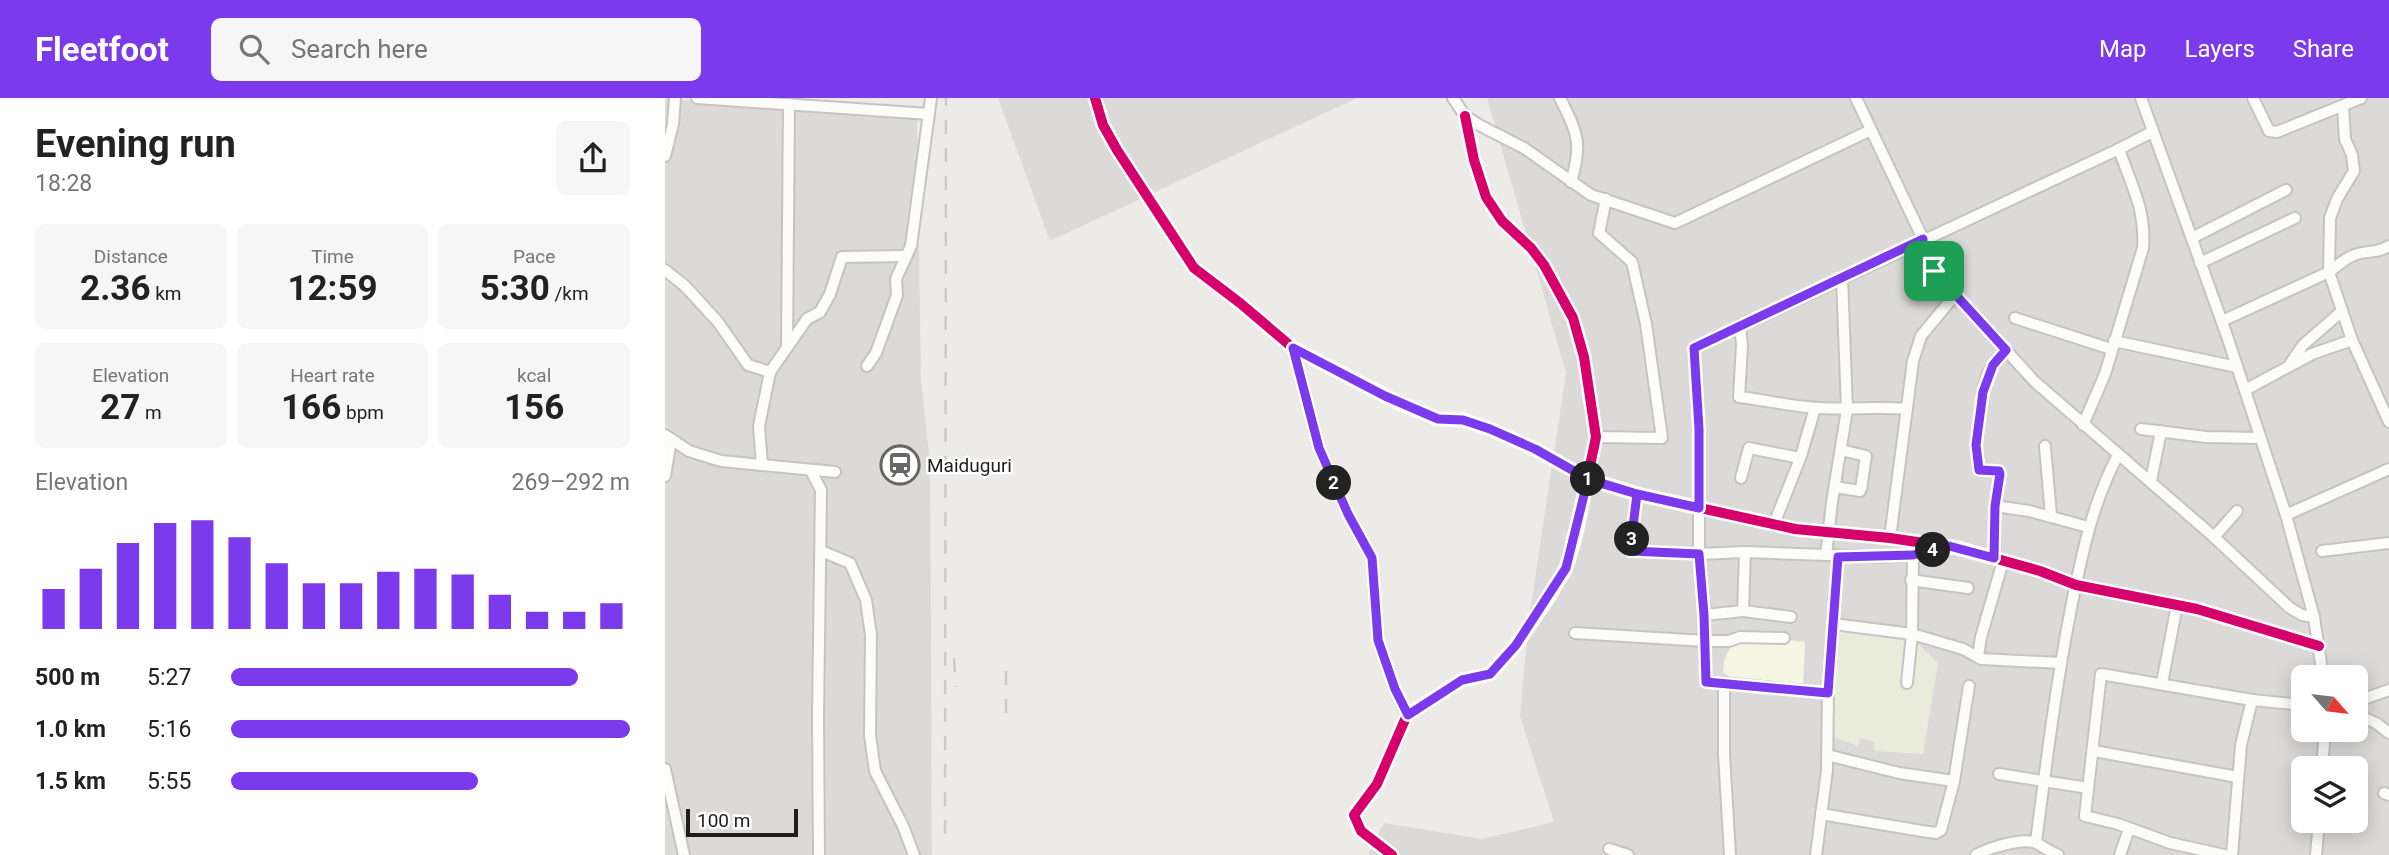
<!DOCTYPE html>
<meta charset="utf-8">
<style>
body{margin:0;font-family:Roboto,sans-serif;background:#f6f6f6;color:#222;height:100vh;display:flex;flex-direction:column;font-size:26px;white-space:nowrap}
*{box-sizing:border-box;margin:0}
p{font-size:23px;color:#767676}
.icon{flex:none;width:38px;height:38px;fill:none;stroke:currentColor;stroke-width:2;stroke-linecap:round;stroke-linejoin:round}
.map{position:relative;flex:1;overflow:hidden}
.details{display:flex;flex-direction:column;background:#fff;width:665px}
.details>*{flex:none}
.needle{width:46px;rotate:118deg}
.tools{position:absolute;left:1626px;top:567px;display:grid;gap:14px}
.tools a{display:grid;place-items:center;width:77px;height:77px;border-radius:10px;background:#fff;box-shadow:0 4px 18px #0003;font-size:35px}
.scale{position:absolute;left:21px;bottom:18px;width:112px;box-sizing:border-box;padding-left:7px;border:4px solid #1e1e1e;border-top:0;font-size:19px;line-height:24px;white-space:nowrap;color:#1e1e1e;-webkit-text-stroke:5px #fff;paint-order:stroke}
.pin{position:absolute;display:grid;place-items:center;width:60px;height:60px;color:#fff;margin:-30px;border-radius:14px;box-shadow:0 4px 10px #0006}
.km{position:absolute;width:35px;height:35px;margin:-18px;border-radius:50%;background:#222;color:#fff;font-size:19px;line-height:35px;text-align:center}
.round{display:grid;place-items:center;flex:none;width:74px;height:74px;border-radius:10px;background:#f6f6f6}
.head{display:flex;align-items:center;justify-content:space-between;height:119px;padding:0 35px}
h1{font-size:38px;font-weight:700;line-height:52px}
.stats{display:grid;grid-template-columns:repeat(3,1fr);gap:10px;height:119px;padding:7px 35px}
.stats div{display:grid;align-content:center;border-radius:10px;background:#f6f6f6;text-align:center}
.stats b{font-size:35px;font-weight:700}
.stats small{font-size:19px;font-weight:400}
.stats p{font-size:19px}
.chart{height:196px;padding:14px 35px}
.chart p{display:flex;justify-content:space-between}
.chart svg{width:100%;height:126px;margin-top:7px;stroke:#7c3aed;stroke-width:6}
ul{padding:0 35px;list-style:none;font-size:23px}
li{display:grid;grid-template-columns:112px 84px 1fr;align-items:center;height:52px}
li i{height:18px;border-radius:9px;background:#7c3aed}
header{display:flex;align-items:center;gap:42px;box-sizing:border-box;height:98px;padding:0 35px;background:#7c3aed;color:#fff}
header strong{font-size:33px}
nav{display:flex;gap:38px;margin-inline-start:auto;font-size:24px}
.search{width:490px;height:63px;background:#f6f6f6;display:flex;align-items:center;gap:18px;box-sizing:border-box;padding:0 24px;border-radius:10px;color:#767676;font-size:26px}
main{display:flex;flex:1;min-height:0}
.map>svg:first-child{display:block}
.residential{fill:#dcdad8;fill-rule:evenodd}
.education{fill:#f4f5e3}
.religious{fill:#dbdad8}
.farmland{fill:#eaecdb}
.lines{fill:none;stroke-linecap:round;stroke-linejoin:round}
.minor-casing{stroke:#c5c4c3;stroke-width:14}
.minor{stroke:#fcfcfb;stroke-width:10}
.rail{stroke:#cacac9;stroke-width:2.5;stroke-dasharray:14 14;stroke-linecap:butt}
.cycleway-casing{stroke:#fff;stroke-width:15}
.cycleway{stroke:#d6006c;stroke-width:10}
.route-casing{stroke:#fff;stroke-width:14}
.route{stroke:#7c3aed;stroke-width:9}
.labels{text-anchor:middle;stroke-width:5;stroke-linejoin:round;paint-order:stroke}
.poi-label{font-size:19px;fill:#1e1e1e;stroke:#fff;text-anchor:start}
</style>
<header>
<strong>Fleetfoot</strong>
<div class="search"><svg class="icon" aria-label="search" viewBox="0 0 24 24"><circle cx="10" cy="10" r="6"/><path d="M15 15l6 6"/></svg>Search here</div>
<nav><a>Map</a><a>Layers</a><a>Share</a></nav>
</header>
<main>
<section class="details">
<div class="head"><div><h1>Evening run</h1><p>18:28</p></div><a class="round"><svg class="icon" aria-label="share" viewBox="0 0 24 24"><path d="M12 15V3M7 8l5-5 5 5M5 13v7h14v-7"/></svg></a></div>
<div class="stats">
<div><p>Distance</p><b>2.36<small> km</small></b></div>
<div><p>Time</p><b>12:59</b></div>
<div><p>Pace</p><b>5:30<small> /km</small></b></div>
</div>
<div class="stats">
<div><p>Elevation</p><b>27<small> m</small></b></div>
<div><p>Heart rate</p><b>166<small> bpm</small></b></div>
<div><p>kcal</p><b>156</b></div>
</div>
<div class="chart"><p><span>Elevation</span>269–292 m</p>
<svg viewBox="0 0 160 44" preserveAspectRatio="none"><path d="M5 44V30M15 44V23M25 44V14M35 44V7M45 44V6M55 44V12M65 44V21M75 44V28M85 44V28M95 44V24M105 44V23M115 44V25M125 44V32M135 44V38M145 44V38M155 44V35"/></svg>
</div>
<ul>
<li><b>500 m</b>5:27<i style="width:87%"></i></li>
<li><b>1.0 km</b>5:16<i style="width:100%"></i></li>
<li><b>1.5 km</b>5:55<i style="width:62%"></i></li>
</ul>
</section>
<div class="map">
<svg width="1724" height="757" viewBox="0 0 1724 757">
<rect width="100%" height="100%" fill="#edebe7"/>
<g class="residential">
<path d="M333,0H692L385,143Z"/>
<path d="M822,0H1724V757H703L719,725L817,741L889,724L855,618L863,527L901,275ZM1638,579H1690V632H1638ZM1638,670H1690V723H1638Z"/>
<path d="M0,1L252,19L256,283L265,364L267,757H0Z"/>
</g>
<path class="education" d="M1103,540L1140,544L1138,590L1070,583L1058,574L1059,563L1069,541Z"/>
<path class="religious" d="M223,305V353L218,354V384H225V433L173,421L178,307Z"/>
<path class="farmland" d="M1170,529L1246,539L1273,565L1258,656L1210,653L1209,644L1195,640L1193,648L1166,638Z"/>
<g class="lines">
<g class="minor-casing">
<g id="minor">
<path d="M32,0L264,16"/>
<path d="M430,0L438,27L452,52L529,170L575,205L628,250L736,306L773,321L798,322L825,331L870,351L923,381L972,396L1130,431L1225,440L1293,450L1375,473L1411,487L1532,511L1654,548"/>
<path d="M788,0L800,18L814,27L859,50L926,97L1010,125L1206,32"/>
<path d="M895,0C912,35 918,44 906,84"/>
<path d="M1191,0L1258,141L1257,152L1258,161L1369,283L1549,439L1625,510L1637,517L1649,519"/>
<path d="M1476,0L1561,235L1621,417L1649,519L1658,579"/>
<path d="M1588,0L1604,33L1612,34L1696,0"/>
<path d="M0,58L8,26L10,0"/>
<path d="M1527,140L1621,92"/>
<path d="M1535,165L1630,120"/>
<path d="M0,172L20,188L53,224L83,267L105,274"/>
<path d="M1350,220L1446,251"/>
<path d="M1557,223L1664,174C1671,169 1679,161 1687,158C1701,151 1710,157 1724,148"/>
<path d="M1075,227L1077,247L1074,299C1101,302 1128,309 1155,310C1184,312 1212,308 1242,311"/>
<path d="M1687,242L1724,324"/>
<path d="M1449,243L1572,269"/>
<path d="M122,248L124,6"/>
<path d="M628,250L654,350L683,416L707,460L713,542L730,591L742,617"/>
<path d="M1625,266L1638,247L1677,213"/>
<path d="M202,268L211,255L232,197L231,181L246,148L266,0"/>
<path d="M1580,292L1647,256L1687,242L1664,174L1665,120L1672,101L1689,73L1687,57L1680,41L1678,8"/>
<path d="M1418,327L1440,276L1478,150C1481,111 1466,87 1454,51L1487,34"/>
<path d="M1476,331L1541,339L1594,340"/>
<path d="M0,337L24,353L56,363L170,374"/>
<path d="M931,339L997,340L981,226L967,164L934,135L941,101"/>
<path d="M1380,348L1386,418"/>
<path d="M97,367L94,328L105,274L142,221L155,214L165,196L177,159L241,158"/>
<path d="M146,373L156,392L153,619L154,757"/>
<path d="M0,378L6,343L2,341"/>
<path d="M1076,380L1084,350L1135,360"/>
<path d="M1486,383L1496,333"/>
<path d="M1170,389L1195,393L1196,391L1201,358L1176,352"/>
<path d="M972,396L965,453L1034,456L1080,454L1216,459L1248,457L1278,450"/>
<path d="M1330,408L1364,413L1423,429"/>
<path d="M1621,417L1724,371"/>
<path d="M1109,426L1136,358L1150,310"/>
<path d="M1549,439L1572,413"/>
<path d="M1225,440L1248,263L1256,238L1290,197"/>
<path d="M156,453L185,465L201,502L206,537L205,637L210,673L238,728L249,757"/>
<path d="M1657,453L1724,445"/>
<path d="M1161,457L1167,404L1182,312L1177,179"/>
<path d="M1248,457L1247,536L1298,551L1316,561L1395,565"/>
<path d="M1330,460V408L1335,376L1334,373L1314,372L1311,347L1318,294L1322,277L1328,267L1341,252"/>
<path d="M1246,482L1303,490"/>
<path d="M1078,513L1126,519"/>
<path d="M1039,517L1034,456V331L1029,250L1454,51"/>
<path d="M1168,526L1247,536L1242,585"/>
<path d="M910,535L1040,543H1064L1075,539L1119,540"/>
<path d="M1313,558L1316,539L1338,463"/>
<path d="M1057,585L1163,595"/>
<path d="M1497,585L1512,507"/>
<path d="M1690,604L1724,592"/>
<path d="M1690,616L1711,625L1724,635"/>
<path d="M1429,653L1573,679"/>
<path d="M1162,657L1234,675L1289,683"/>
<path d="M1657,670L1660,632"/>
<path d="M0,671L19,757"/>
<path d="M1334,676L1423,690"/>
<path d="M1719,695L1724,697"/>
<path d="M1156,716L1257,733L1271,735L1276,732L1289,683L1304,588"/>
<path d="M1371,744C1381,666 1391,587 1406,510C1417,456 1427,406 1453,357"/>
<path d="M944,751L963,757"/>
<path d="M727,757L696,733L689,717L712,686L742,617L797,582L825,576L851,547L881,503L901,470L910,440L931,339L919,259L908,220L879,167L866,150L837,123L821,99L809,62L800,18"/>
<path d="M1065,757L1059,656V589L1057,585L1041,584L1039,517L1078,513L1080,454"/>
<path d="M1151,757L1162,672L1163,595L1173,459"/>
<path d="M1311,757C1324,750 1360,738 1373,746C1381,750 1385,754 1393,757"/>
<path d="M1455,757L1464,731"/>
<path d="M1559,757L1505,745L1453,726L1420,718L1436,576L1587,602"/>
<path d="M1567,757L1576,647L1587,602L1638,607"/>
<path d="M1651,757L1654,723"/>
</g>
</g>
<use href="#minor" class="minor"/>
<g class="rail">
<path d="M289,560L291,589"/>
<path d="M341,573V617"/>
<path d="M280,736L281,0"/>
</g>
<g class="cycleway-casing">
<g id="cycleway">
<path d="M430,0L438,27L452,52L529,170L575,205L628,250L736,306L773,321L798,322L825,331L870,351L923,381L972,396L1130,431L1225,440L1293,450L1375,473L1411,487L1532,511L1654,548"/>
<path d="M727,757L696,733L689,717L712,686L742,617L797,582L825,576L851,547L881,503L901,470L910,440L931,339L919,259L908,220L879,167L866,150L837,123L821,99L809,62L800,18"/>
</g>
</g>
<use href="#cycleway" class="cycleway"/>
</g>
<g class="lines">
<g class="route-casing">
<path id="route" d="M1269,173C1259,162 1256,156 1258,141L1029,250L1034,331V410L972,396L923,381L901,470L851,547L825,576L797,582L743,617L730,591L713,542L707,460L683,416L654,350L628,250L720,298L773,321L798,322L825,331L870,351L923,381L928,383L972,396L965,453L1034,456L1039,517L1041,584L1163,595L1173,459L1248,457L1284,448L1329,460L1330,408L1335,376L1334,373L1314,372L1311,347L1318,294L1328,267L1341,252L1269,173"/>
</g>
<use href="#route" class="route"/>
</g>
<defs>
<g id="station-ring" transform="scale(2.0125)"><circle r="9.5" fill="#fff" stroke="#666664" stroke-width="1.5"/><path d="M-3-6H3Q5-6 5-4V2Q5 4 3 4L4.5 6H3L1.5 4h-3L-3 6H-4.5L-3 4Q-5 4-5 2V-4Q-5-6-3-6ZM-3.5-4v3h7v-3ZM-3.5 1v1.5H-2V1ZM2 1v1.5H3.5V1Z" fill="#666664"/></g>
</defs>
<g fill-rule="evenodd">
<use href="#station-ring" x="235" y="367"/>
</g>
<g class="labels">
<g class="poi-label">
<text x="262" y="374">Maiduguri</text>
</g>
</g>
</svg>
<div class="tools">
<a><svg class="needle" viewBox="-14 -14 28 28"><path d="M0-13l5 13h-10z" fill="#e53935"/><path d="M0 13l5-13h-10z" fill="#767676"/></svg></a>
<a><svg class="icon" aria-label="layers" viewBox="0 0 24 24"><path d="M12 4l9 5-9 5-9-5zM3 14l9 5 9-5"/></svg></a>
</div>
<div class="scale">100 m</div>
<div class="pin" style="left:1269px;top:173px;background:#1e9e55"><svg class="icon" aria-label="arrive" viewBox="0 0 24 24"><path d="M6 21V4h12l-3 4 3 4H6"/></svg></div>
<b class="km" style="left:923px;top:381px">1</b>
<b class="km" style="left:669px;top:385px">2</b>
<b class="km" style="left:967px;top:441px">3</b>
<b class="km" style="left:1268px;top:452px">4</b>
</div>
</main>
